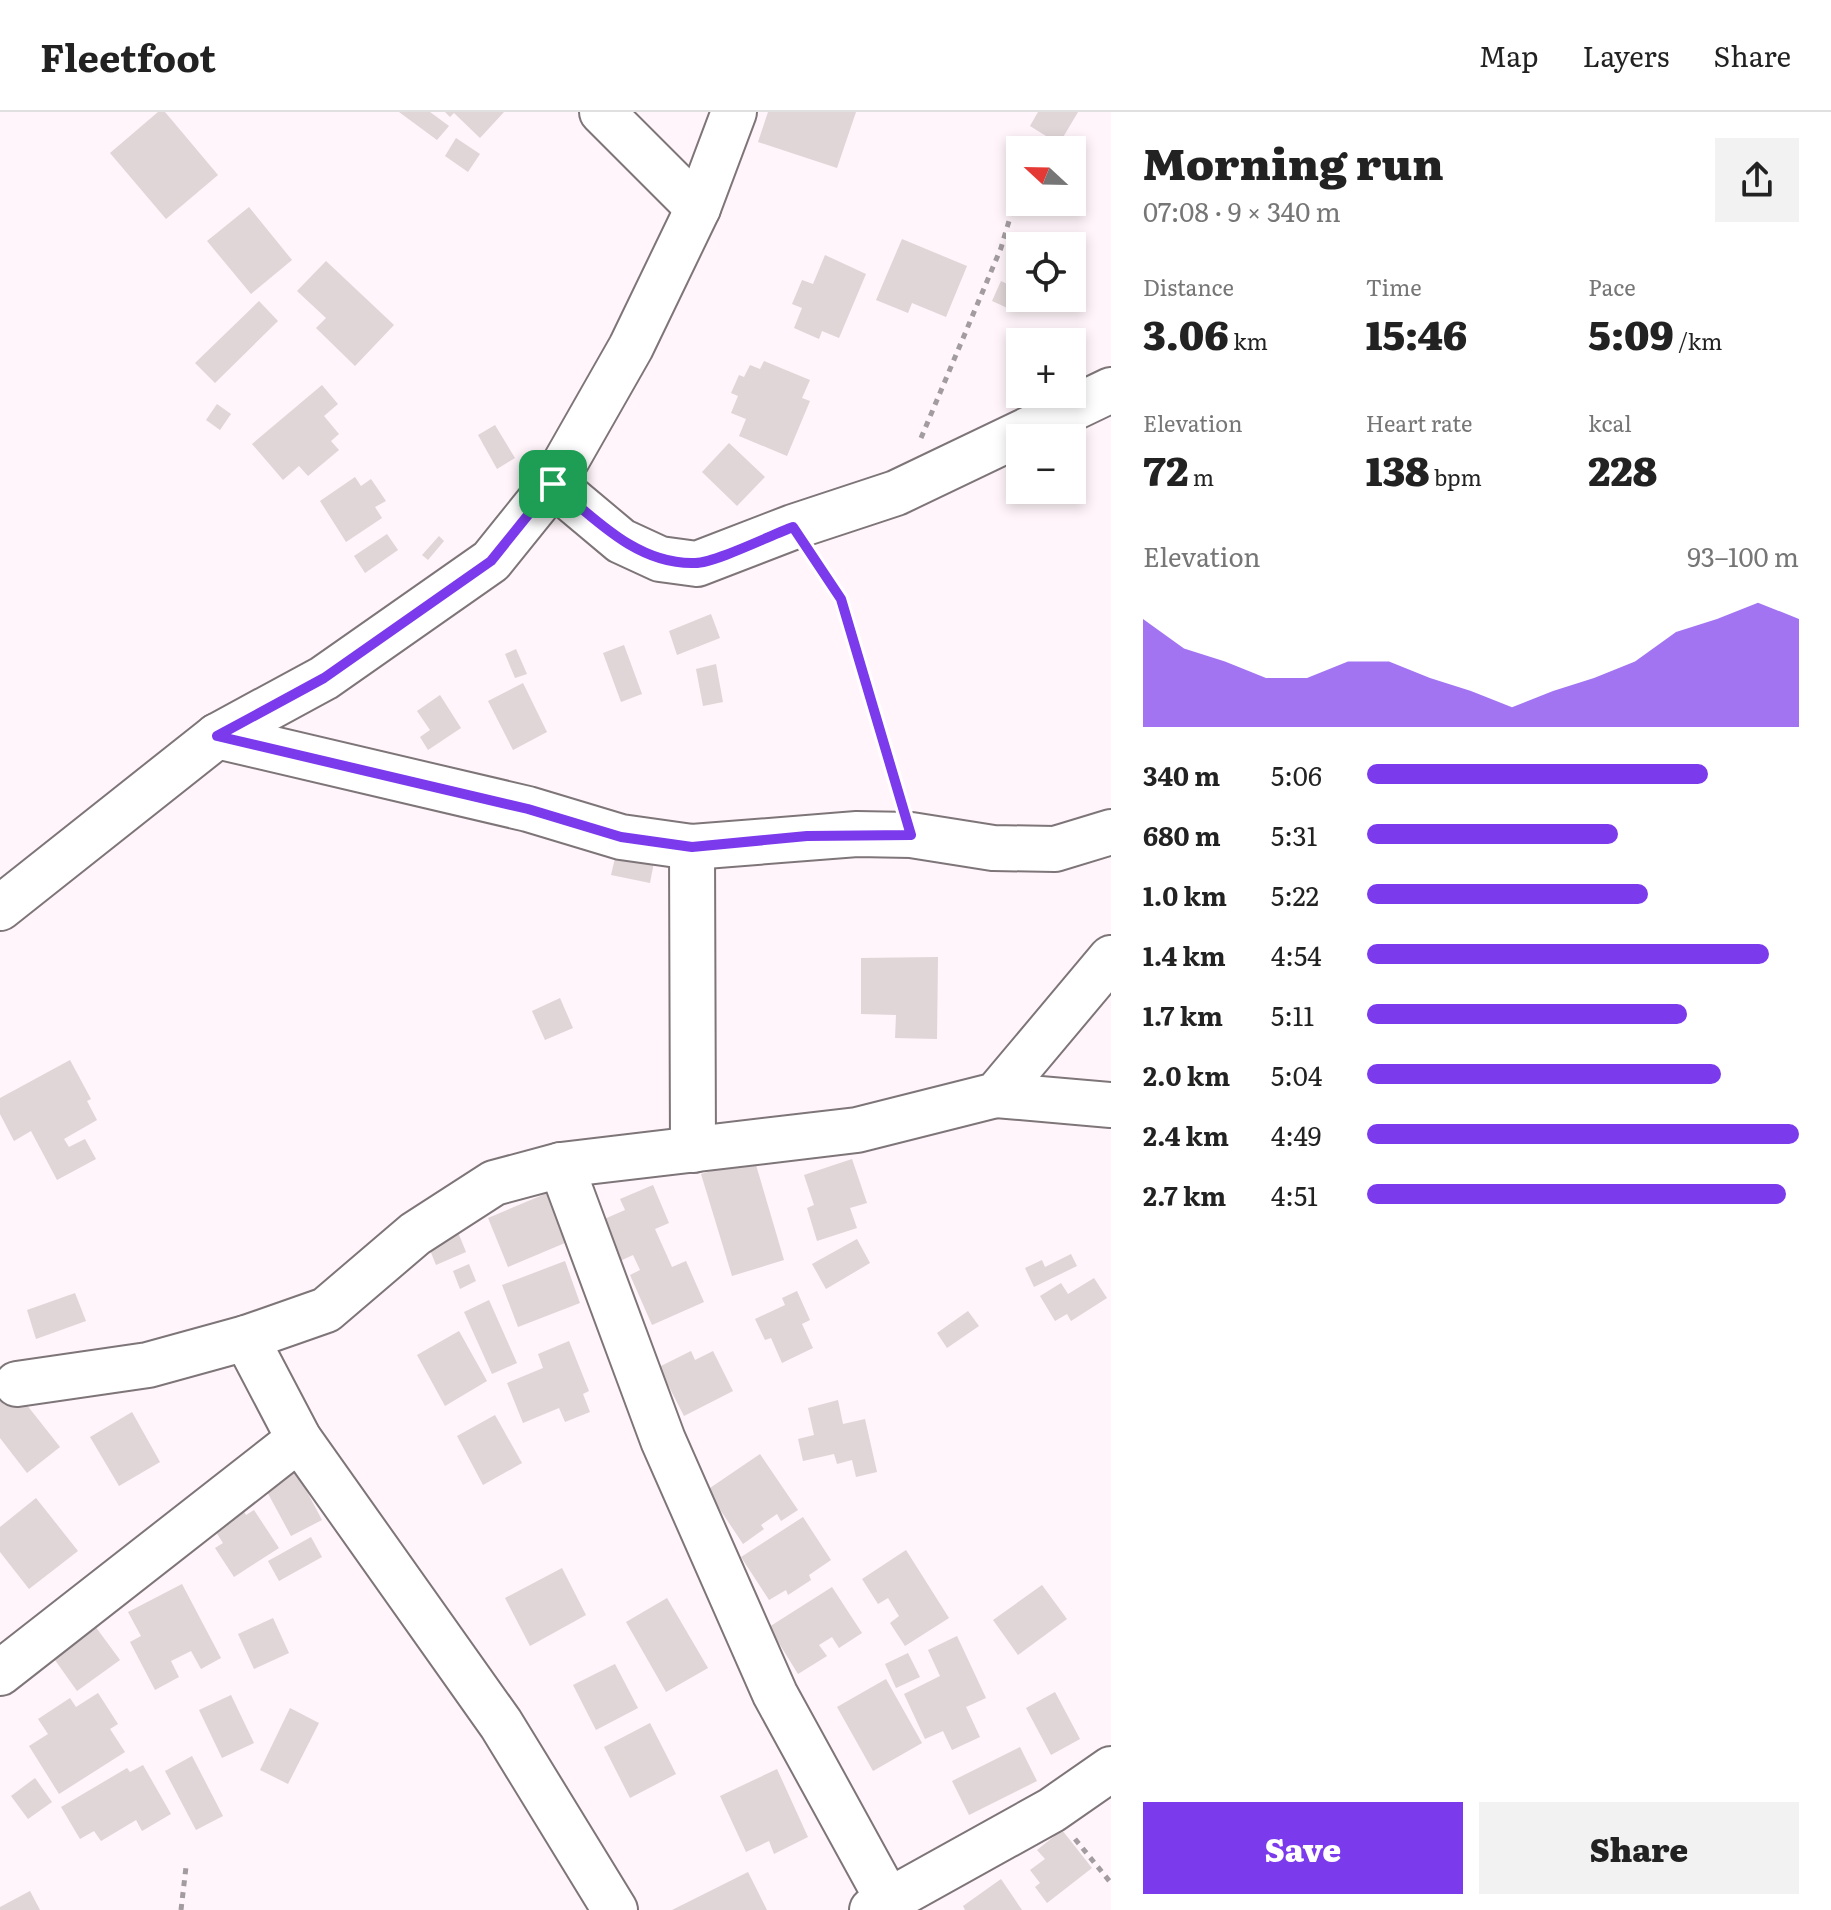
<!DOCTYPE html>
<meta charset="utf-8">
<style>
body{margin:0;font-family:Literata,serif;background:#f2f2f2;color:#222;height:100vh;display:flex;flex-direction:column;font-size:30px;white-space:nowrap}
*{box-sizing:border-box;margin:0}
p{font-size:26px;color:#767676}
.icon{flex:none;width:44px;height:44px;fill:none;stroke:currentColor;stroke-width:2;stroke-linecap:round;stroke-linejoin:round}
.map{position:relative;flex:1;overflow:hidden}
.details{display:flex;flex-direction:column;background:#fff;width:720px}
.details>*{flex:none}
.needle{width:52px;rotate:292deg}
.fabs{position:absolute;left:1006px;top:24px;display:grid;gap:16px}
.fabs a{display:grid;place-items:center;width:80px;height:80px;border-radius:0px;background:#fff;box-shadow:0 4px 12px #0003;font-size:40px}
.pin{position:absolute;display:grid;place-items:center;width:68px;height:68px;color:#fff;margin:-34px;border-radius:16px;box-shadow:0 4px 12px #0006}
.round{display:grid;place-items:center;flex:none;width:84px;height:84px;border-radius:0px;background:#f2f2f2}
.headline{display:flex;align-items:center;justify-content:space-between;height:136px;padding:0 32px}
h1{font-size:44px;font-weight:800;line-height:60px}
.stats{display:grid;grid-template-columns:repeat(3,1fr);gap:12px;height:136px;padding:8px 32px}
.stats div{display:grid;align-content:center}
.stats b{font-size:40px;font-weight:800}
.stats small{font-size:22px;font-weight:400}
.stats p{font-size:22px}
.chart{height:224px;padding:16px 32px}
.chart p{display:flex;justify-content:space-between}
.chart svg{width:100%;height:144px;margin-top:8px;fill:#7c3aed;opacity:.7}
.button{display:flex;gap:16px;margin-top:auto;padding:16px 32px}
.button a{flex:1;height:92px;border-radius:0px;background:#7c3aed;color:#fff;font-size:32px;font-weight:800;line-height:92px;text-align:center}
.button a+a{background:#f2f2f2;color:#222}
ul{padding:0 32px;list-style:none;font-size:26px}
li{display:grid;grid-template-columns:128px 96px 1fr;align-items:center;height:60px}
li i{height:20px;border-radius:10px;background:#7c3aed}
header{display:flex;align-items:center;gap:48px;box-sizing:border-box;height:112px;padding:0 40px;background:#fff;border-bottom:2px solid #e0e0e0}
header strong{font-size:38px}
nav{display:flex;gap:44px;margin-inline-start:auto;font-size:28px}
main{display:flex;flex:1;min-height:0}
.map>svg:first-child{display:block}
.building{fill:#e0d6d7}
.lines{fill:none;stroke-linecap:round;stroke-linejoin:round}
.minor-casing{stroke:#7e7579;stroke-width:48}
.path{stroke:#a29b9f;stroke-width:5;stroke-dasharray:6 6;stroke-linecap:butt}
.minor{stroke:#fff;stroke-width:44}
.route-casing{stroke:#fff;stroke-width:16}
.route{stroke:#7c3aed;stroke-width:10}
</style>
<header>
<strong>Fleetfoot</strong>
<nav><a>Map</a><a>Layers</a><a>Share</a></nav>
</header>
<main>
<div class="map">
<svg width="1111" height="1798" viewBox="0 0 1111 1798">
<rect width="100%" height="100%" fill="#fff5fa"/>
<g class="building">
<path d="M158,0H165L218,63L166,107L110,41Z"/>
<path d="M399,0H430L449,14L437,28Z"/>
<path d="M445,0H504L480,26L454,1L450,5Z"/>
<path d="M768,0H856L837,56L758,30Z"/>
<path d="M1038,0H1078L1059,32L1030,14Z"/>
<path d="M456,26L480,42L468,60L445,44Z"/>
<path d="M249,95L292,148L251,182L207,129Z"/>
<path d="M902,127L967,154L946,205L912,191L908,201L876,188Z"/>
<path d="M825,143L866,162L839,226L822,219L819,227L794,216L802,196L792,192L802,168L813,172Z"/>
<path d="M326,149L394,213L355,254L316,216L326,206L297,179Z"/>
<path d="M1001,169L1020,178L1012,198L992,189Z"/>
<path d="M259,189L278,209L215,271L195,251Z"/>
<path d="M764,249L810,268L802,286L810,289L787,344L739,324L746,307L731,301L738,284L731,281L739,263L744,265L750,253L760,257Z"/>
<path d="M322,273L338,292L324,304L339,322L331,329L339,338L308,364L299,354L283,368L252,332Z"/>
<path d="M217,292L231,302L220,318L206,308Z"/>
<path d="M495,313L515,346L497,357L478,323Z"/>
<path d="M729,331L765,365L737,394L702,360Z"/>
<path d="M355,365L361,374L371,367L386,389L375,395L382,406L346,430L320,389Z"/>
<path d="M387,422L398,438L365,461L354,444Z"/>
<path d="M439,424L444,429L428,448L422,443Z"/>
<path d="M711,502L720,526L677,543L669,519Z"/>
<path d="M624,533L642,582L621,590L603,541Z"/>
<path d="M516,537L527,562L515,566L505,542Z"/>
<path d="M716,552L723,590L703,594L696,557Z"/>
<path d="M523,571L547,620L513,638L488,589Z"/>
<path d="M440,583L461,616L428,638L420,625L430,618L417,599Z"/>
<path d="M616,742L654,750L650,771L611,763Z"/>
<path d="M938,845L937,927L895,926L896,903L861,902V846Z"/>
<path d="M560,886L573,916L545,928L532,899Z"/>
<path d="M70,948L91,987L87,989L97,1008L64,1027L69,1035L85,1027L96,1047L57,1068L31,1019L14,1029L0,1002V986Z"/>
<path d="M754,1046L784,1148L732,1164L701,1062Z"/>
<path d="M852,1047L867,1091L850,1096L857,1116L817,1129L807,1096L814,1093L804,1063Z"/>
<path d="M653,1073L669,1111L655,1117L672,1155L686,1149L704,1190L652,1213L630,1163L640,1158L633,1143L620,1149L602,1108L625,1098L620,1087Z"/>
<path d="M552,1079L572,1128L508,1155L488,1106Z"/>
<path d="M453,1108L466,1140L436,1153L423,1121Z"/>
<path d="M857,1127L870,1151L826,1177L812,1152Z"/>
<path d="M1071,1142L1077,1154L1034,1175L1025,1156L1042,1148L1045,1155Z"/>
<path d="M565,1149L580,1191L518,1215L502,1173Z"/>
<path d="M469,1152L476,1169L460,1177L453,1159Z"/>
<path d="M1094,1166L1107,1186L1071,1209L1067,1202L1055,1209L1040,1184L1061,1171L1068,1182Z"/>
<path d="M797,1179L810,1208L802,1212L813,1236L782,1251L771,1226L765,1228L755,1207L785,1193L782,1186Z"/>
<path d="M75,1181L86,1209L36,1227L27,1198Z"/>
<path d="M489,1188L517,1251L492,1262L464,1200Z"/>
<path d="M968,1199L979,1214L947,1236L937,1221Z"/>
<path d="M459,1219L487,1269L445,1294L417,1243Z"/>
<path d="M569,1229L589,1279L583,1282L590,1300L565,1310L559,1296L523,1311L507,1271L543,1256L538,1242Z"/>
<path d="M691,1239L695,1248L713,1239L733,1279L684,1304L659,1255Z"/>
<path d="M11,1273L60,1335L27,1361L0,1326V1282Z"/>
<path d="M838,1288L843,1312L865,1307L877,1360L856,1365L852,1348L837,1352L834,1342L803,1349L798,1327L814,1323L808,1296Z"/>
<path d="M132,1300L160,1350L119,1374L90,1325Z"/>
<path d="M495,1303L522,1351L483,1373L457,1324Z"/>
<path d="M760,1342L798,1398L781,1409L777,1402L761,1413L764,1417L743,1432L707,1378Z"/>
<path d="M296,1359L322,1408L291,1424L265,1376Z"/>
<path d="M36,1386L78,1439L29,1477L0,1440V1415Z"/>
<path d="M238,1390L246,1403L254,1398L279,1436L234,1465L215,1436L223,1431L209,1409Z"/>
<path d="M803,1405L831,1448L809,1463L811,1468L788,1483L786,1478L769,1488L741,1445Z"/>
<path d="M311,1425L322,1445L279,1469L268,1449Z"/>
<path d="M906,1438L949,1506L905,1534L890,1511L899,1504L888,1486L878,1492L862,1467Z"/>
<path d="M562,1456L586,1503L530,1534L505,1486Z"/>
<path d="M182,1472L221,1546L201,1557L191,1539L171,1549L179,1565L155,1578L130,1530L141,1524L128,1500Z"/>
<path d="M1042,1473L1067,1507L1018,1543L993,1508Z"/>
<path d="M832,1475L862,1521L839,1536L832,1525L819,1533L827,1544L798,1562L769,1515Z"/>
<path d="M667,1486L708,1556L666,1580L626,1510Z"/>
<path d="M273,1506L289,1541L254,1557L238,1522Z"/>
<path d="M92,1510L120,1548L77,1579L50,1541Z"/>
<path d="M957,1524L986,1586L966,1595L980,1625L952,1638L943,1619L925,1627L904,1582L940,1564L928,1538Z"/>
<path d="M908,1541L920,1565L896,1576L885,1552Z"/>
<path d="M615,1552L638,1596L596,1618L573,1573Z"/>
<path d="M886,1567L922,1631L873,1659L837,1595Z"/>
<path d="M1055,1580L1080,1627L1051,1643L1026,1596Z"/>
<path d="M98,1581L118,1612L110,1617L125,1640L59,1682L29,1634L48,1622L38,1607L70,1586L76,1595Z"/>
<path d="M231,1583L254,1631L222,1646L199,1598Z"/>
<path d="M290,1596L319,1611L288,1672L260,1658Z"/>
<path d="M650,1611L676,1662L630,1686L604,1635Z"/>
<path d="M1020,1635L1037,1669L969,1703L952,1669Z"/>
<path d="M192,1644L223,1704L196,1718L165,1659Z"/>
<path d="M143,1653L171,1702L142,1719L136,1708L101,1729L94,1719L80,1727L61,1695L127,1656L130,1660Z"/>
<path d="M777,1657L808,1725L774,1742L769,1729L746,1740L720,1684Z"/>
<path d="M35,1666L52,1690L28,1707L11,1684Z"/>
<path d="M1062,1718L1092,1756L1047,1791L1035,1775L1040,1771L1030,1758L1045,1747L1037,1738Z"/>
<path d="M748,1760L767,1798H672Z"/>
<path d="M1001,1767L1022,1798H965L963,1794Z"/>
<path d="M30,1779L40,1798H0V1795Z"/>
</g>
<g class="lines">
<g class="minor-casing">
<g id="minor">
<path d="M602,0L698,96"/>
<path d="M553,372L621,429L660,447L697,452L793,415L896,381L1111,278"/>
<path d="M217,624L528,697L621,725L692,735L857,722L911,723L993,736L1055,737L1111,720"/>
<path d="M692,735L693,1038"/>
<path d="M0,796L217,624L324,566L491,449L553,372L631,235L698,96L734,0"/>
<path d="M996,983L1111,993"/>
<path d="M561,1053L663,1328L775,1582L888,1788"/>
<path d="M246,1226L299,1327L501,1612L615,1798"/>
<path d="M17,1272L148,1253L246,1226L326,1198L415,1122L494,1071L561,1053L857,1018L996,983L1111,846"/>
<path d="M0,1561L299,1327"/>
<path d="M872,1798L1052,1698L1111,1657"/>
</g>
</g>
<g class="path">
<path d="M921,326L1001,136L1020,72"/>
<path d="M815,449L841,487L900,686"/>
<path d="M1075,1727L1111,1771"/>
<path d="M181,1798L186,1755"/>
</g>
<use href="#minor" class="minor"/>
</g>
<g class="lines">
<g class="route-casing">
<path id="route" d="M553,372C594,406 637,453 695,451C715,451 771,423 793,415L841,487L911,723L807,724L692,735L621,725L528,697L217,624L324,566L491,449Z"/>
</g>
<use href="#route" class="route"/>
</g>
</svg>
<div class="fabs">
<a><svg class="needle" viewBox="-14 -14 28 28"><path d="M0-13l5 13h-10z" fill="#e53935"/><path d="M0 13l5-13h-10z" fill="#767676"/></svg></a>
<a><svg class="icon" aria-label="locate" viewBox="0 0 24 24"><circle cx="12" cy="12" r="6"/><path d="M12 2v4M12 18v4M2 12h4M18 12h4"/></svg></a>
<a>+</a>
<a>−</a>
</div>
<div class="pin" style="left:553px;top:372px;background:#1e9e55"><svg class="icon" aria-label="arrive" viewBox="0 0 24 24"><path d="M6 21V4h12l-3 4 3 4H6"/></svg></div>
</div>
<section class="details">
<div class="headline"><div><h1>Morning run</h1><p>07:08 · 9 × 340 m</p></div><a class="round"><svg class="icon" aria-label="share" viewBox="0 0 24 24"><path d="M12 15V3M7 8l5-5 5 5M5 13v7h14v-7"/></svg></a></div>
<div class="stats">
<div><p>Distance</p><b>3.06<small> km</small></b></div>
<div><p>Time</p><b>15:46</b></div>
<div><p>Pace</p><b>5:09<small> /km</small></b></div>
</div>
<div class="stats">
<div><p>Elevation</p><b>72<small> m</small></b></div>
<div><p>Heart rate</p><b>138<small> bpm</small></b></div>
<div><p>kcal</p><b>228</b></div>
</div>
<div class="chart"><p><span>Elevation</span>93–100 m</p>
<svg viewBox="0 0 160 44" preserveAspectRatio="none"><path d="M0 44V11L10 20L20 24L30 29L40 29L50 24L60 24L70 29L80 33L90 38L100 33L110 29L120 24L130 15L140 11L150 6L160 11V44z"/></svg>
</div>
<ul>
<li><b>340 m</b>5:06<i style="width:79%"></i></li>
<li><b>680 m</b>5:31<i style="width:58%"></i></li>
<li><b>1.0 km</b>5:22<i style="width:65%"></i></li>
<li><b>1.4 km</b>4:54<i style="width:93%"></i></li>
<li><b>1.7 km</b>5:11<i style="width:74%"></i></li>
<li><b>2.0 km</b>5:04<i style="width:82%"></i></li>
<li><b>2.4 km</b>4:49<i style="width:100%"></i></li>
<li><b>2.7 km</b>4:51<i style="width:97%"></i></li>
</ul>
<div class="button"><a>Save</a><a>Share</a></div>
</section>
</main>
